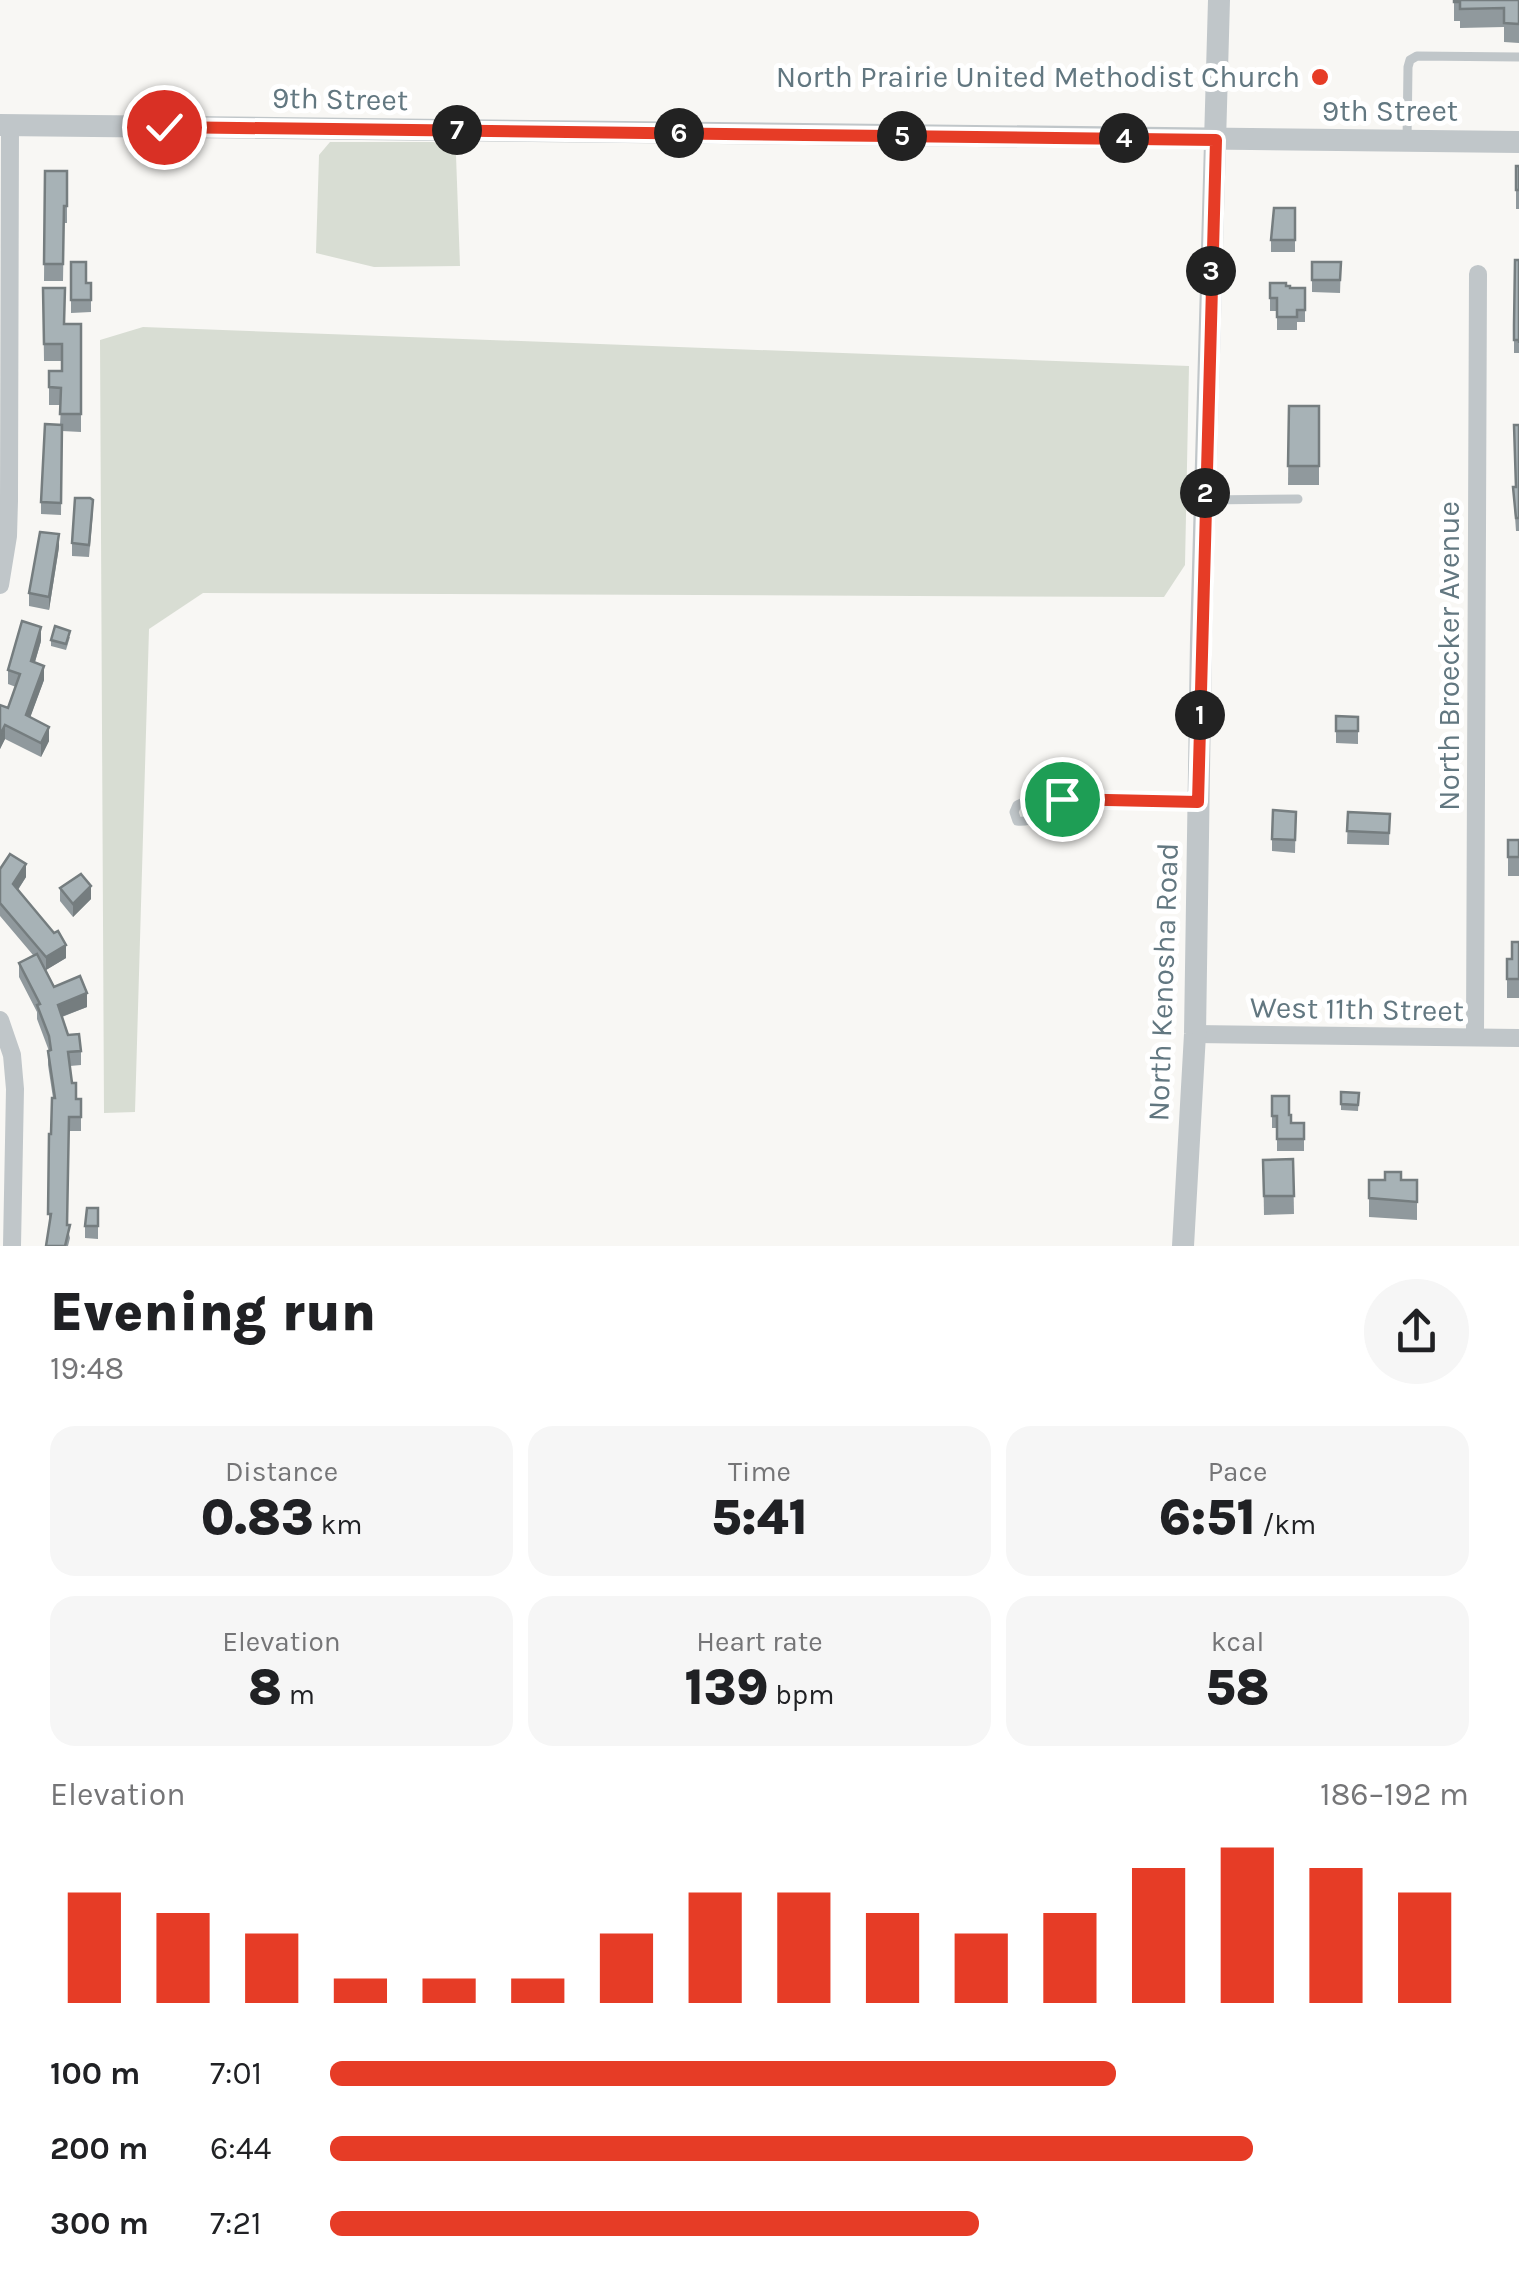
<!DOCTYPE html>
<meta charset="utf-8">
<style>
body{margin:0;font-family:Karla,sans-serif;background:#f6f6f6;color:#202124;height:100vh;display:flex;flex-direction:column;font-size:38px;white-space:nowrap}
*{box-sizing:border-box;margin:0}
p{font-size:32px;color:#757577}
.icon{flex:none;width:55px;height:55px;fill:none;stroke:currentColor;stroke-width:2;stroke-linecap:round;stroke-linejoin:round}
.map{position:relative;height:1246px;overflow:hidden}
.drawer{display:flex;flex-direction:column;background:#fff;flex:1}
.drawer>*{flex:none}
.pin{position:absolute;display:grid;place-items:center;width:85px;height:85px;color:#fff;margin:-42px;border:5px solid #fff;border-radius:50%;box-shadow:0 2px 10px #0007}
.km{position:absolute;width:50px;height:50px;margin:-25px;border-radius:50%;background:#222;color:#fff;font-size:28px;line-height:50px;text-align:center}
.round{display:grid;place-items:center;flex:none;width:105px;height:105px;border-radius:52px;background:#f6f6f6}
.overview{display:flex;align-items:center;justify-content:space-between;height:170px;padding:0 50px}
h1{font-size:55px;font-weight:800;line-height:75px}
.metrics{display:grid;grid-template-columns:repeat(3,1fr);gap:15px;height:170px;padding:10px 50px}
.metrics div{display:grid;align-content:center;border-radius:25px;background:#f6f6f6;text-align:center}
.metrics b{font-size:50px;font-weight:800}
.metrics small{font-size:28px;font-weight:400}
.metrics p{font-size:28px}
.chart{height:280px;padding:20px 50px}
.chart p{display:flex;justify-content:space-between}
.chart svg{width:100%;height:180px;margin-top:10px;stroke:#e63c26;stroke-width:6}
ul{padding:0 50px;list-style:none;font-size:32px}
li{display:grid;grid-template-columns:160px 120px 1fr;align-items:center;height:75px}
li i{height:25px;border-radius:12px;background:#e63c26}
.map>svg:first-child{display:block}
.green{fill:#d8ddd3}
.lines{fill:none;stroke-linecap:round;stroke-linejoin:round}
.service{stroke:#c0c6c9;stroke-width:9}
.minor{stroke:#c0c6c9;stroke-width:18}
.tertiary{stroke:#c0c6c9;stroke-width:22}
.wall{fill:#90999d}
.shaded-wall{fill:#757d7f}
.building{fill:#a7b2b6;stroke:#757d7f;stroke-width:2.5}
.route-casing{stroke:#fff;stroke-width:20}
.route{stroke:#e63c26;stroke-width:12}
.poi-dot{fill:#e63c26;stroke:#fff;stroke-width:4}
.labels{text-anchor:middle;stroke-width:10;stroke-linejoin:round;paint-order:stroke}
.poi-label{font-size:30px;fill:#627780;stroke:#fff;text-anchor:end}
.street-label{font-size:30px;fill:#627780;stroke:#fff}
</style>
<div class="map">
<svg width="1519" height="1246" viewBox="0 0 1519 1246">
<rect width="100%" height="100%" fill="#f8f7f4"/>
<g class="green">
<path d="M330,142H434L456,155L460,266L374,267L316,253L319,155Z"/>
<path d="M143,327L1189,366L1185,565L1164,597L203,593L149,629L135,1112L104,1113L100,340Z"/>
</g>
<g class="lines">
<g class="service">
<path d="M1407,141L1408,67L1410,60L1417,56L1519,57"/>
<path d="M1206,500L1298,499"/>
<path d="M1062,799C1048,810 1036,823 1017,821L1014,812L1017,805L1028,800L1196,802"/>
</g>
<g class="minor">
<path d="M0,585L8,536L9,501L10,125"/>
<path d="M0,1020L12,1055L15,1089L12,1246"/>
<path d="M1195,1034L1519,1038"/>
<path d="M1475,1037L1478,274"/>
</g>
<g class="tertiary">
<path d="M0,125L1519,142"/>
<path d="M1183,1246L1195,1034L1201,639L1219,0"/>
</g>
</g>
<g class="wall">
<path d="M1454,0H1519V43L1504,42V27L1460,28V21H1454Z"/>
<rect x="1516" y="166" width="3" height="43"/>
<path d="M45,171H67V223H64L63,281H44Z"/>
<path d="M1295,208V252H1271V240Z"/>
<path d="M1519,260V353H1514V338Z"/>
<path d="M71,262L86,283H91V312L71,313Z"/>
<path d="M1312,262H1341L1340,293L1312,292Z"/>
<path d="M1270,283L1290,288H1305V322H1297V330H1277V311H1270Z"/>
<path d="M43,288L64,324H81V432L62,431L61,515L41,514V502L60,425L61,405H49V371H62V361H44Z"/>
<path d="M1289,406H1319V485H1288Z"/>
<path d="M1519,425V531H1516L1513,487H1516Z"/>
<path d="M93,512L89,557L72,556V543Z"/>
<path d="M59,547L49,610L29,606V593Z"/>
<path d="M70,637L66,650L51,646V640Z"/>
<path d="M41,641L35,662L44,680L30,717L49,741L41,757L5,739L0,749V705L8,708L16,687L8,684V670Z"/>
<path d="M1336,716L1358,717V744L1336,743Z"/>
<path d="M1296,812L1295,853L1272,851V839Z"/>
<path d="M1348,812L1390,814L1389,845L1347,844Z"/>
<rect x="1508" y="840" width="11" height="36"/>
<path d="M0,869L26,877L18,890L66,958L46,970L54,987L87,1007L62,1017L68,1035L81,1051V1065L70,1066L72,1083L81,1112V1131H69L67,1225L70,1238L68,1246H46L49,1228V1134H51L53,1098L48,1065V1051H49L37,1019V1012L19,977V963L33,955L0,916Z"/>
<path d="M60,888L91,899L73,917L60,901Z"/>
<path d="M1519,942V998H1507V959H1512Z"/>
<path d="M1341,1092L1359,1093L1358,1111L1341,1110Z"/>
<path d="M1272,1096L1289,1115L1291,1123H1304V1151H1277V1128H1272Z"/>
<path d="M1293,1159L1294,1214L1264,1215L1263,1160Z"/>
<path d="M1369,1180H1417V1220L1369,1217Z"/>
<path d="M98,1208V1239L85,1238V1226Z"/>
</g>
<g class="shaded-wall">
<path d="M59,534V547L49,610V597Z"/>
<path d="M41,627V641L31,675V661Z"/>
<path d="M44,666V680L26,729V715Z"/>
<path d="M5,725V739L0,749V735Z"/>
<path d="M49,727V741L41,757V743Z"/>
<path d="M26,864V877L13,897V884Z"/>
<path d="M91,886V899L73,917V904Z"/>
<path d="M66,945V958L46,970V957Z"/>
<path d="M87,993V1007L58,1018V1005Z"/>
</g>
<g class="building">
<path d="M1454,0H1519V24L1504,23V8L1460,9V2H1454Z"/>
<rect x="1516" y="166" width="3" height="24"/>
<path d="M45,171H67V206H64L63,264H44Z"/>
<path d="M1274,208H1295V240H1271Z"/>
<path d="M1515,260H1519V343V340H1514V325Z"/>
<path d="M71,262H86V283H91V300H71Z"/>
<path d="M1312,262H1341L1340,280H1312Z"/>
<path d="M1270,283H1286V286H1290V288H1305V310H1297V317H1277V298H1270Z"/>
<path d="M43,288H65L64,324H81V414H60L61,388L49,387V371H62V344H44Z"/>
<path d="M1289,406H1319V466H1288Z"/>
<path d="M45,424L62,425L61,503L41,502Z"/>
<path d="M1514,425H1519V518H1516L1513,487H1516Z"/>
<path d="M75,498H90L93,500L89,545L72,543Z"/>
<path d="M40,532L59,534L49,597L29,593Z"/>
<path d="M22,621L41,627L31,661L44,666L26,715L49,727L41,743L5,725L0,735V705L8,708L20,674L8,670Z"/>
<path d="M55,626L70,631L66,644L51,640Z"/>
<path d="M1336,716L1358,717V731H1336Z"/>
<path d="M1273,810L1296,812L1295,840L1272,839Z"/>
<path d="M1348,812L1390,814L1389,833L1347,831Z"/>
<rect x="1508" y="840" width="11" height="17"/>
<path d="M10,854L26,864L13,884L54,933L58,931L66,945L46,957L0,903V869Z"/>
<path d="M81,874L91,886L73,904L60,888Z"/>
<path d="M1512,942H1519V979H1507V959H1512Z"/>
<path d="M37,954L54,987L80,976L87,993L58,1005L68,1035L79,1034L81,1051L68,1052L72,1083H76V1099H81V1117H69L67,1225H70L65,1246H46L51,1214H48L49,1134H51L52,1098H55L48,1051L51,1050L49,1036L37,1005L40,1004L19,963Z"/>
<path d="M1341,1092L1359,1093L1358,1105L1341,1104Z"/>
<path d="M1272,1096H1289V1115H1291V1123H1304V1139H1277V1116H1272Z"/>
<path d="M1293,1159L1294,1196H1264L1263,1160Z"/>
<path d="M1385,1172H1401V1180H1417V1202L1369,1198V1180H1385Z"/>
<path d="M87,1208H98V1226H85Z"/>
</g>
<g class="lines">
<g class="route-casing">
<path id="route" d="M164,127L1216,140L1198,802L1062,799"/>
</g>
<use href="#route" class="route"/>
</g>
<circle class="poi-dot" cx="1320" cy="77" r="10"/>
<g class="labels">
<g class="poi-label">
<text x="1300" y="87">North Prairie United Methodist Church</text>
</g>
<g class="street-label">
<text transform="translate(340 99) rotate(1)" y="10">9th Street</text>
<text x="1390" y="121">9th Street</text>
<text transform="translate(1449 656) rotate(-90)" y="10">North Broecker Avenue</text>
<text transform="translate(1163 982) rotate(-88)" y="10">North Kenosha Road</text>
<text transform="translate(1357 1009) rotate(1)" y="10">West 11th Street</text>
</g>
</g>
</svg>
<div class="pin" style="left:1062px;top:799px;background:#1e9e55"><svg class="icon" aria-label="arrive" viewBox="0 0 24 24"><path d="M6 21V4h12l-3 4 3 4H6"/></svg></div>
<div class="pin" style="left:164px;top:127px;background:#d93025"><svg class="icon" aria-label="check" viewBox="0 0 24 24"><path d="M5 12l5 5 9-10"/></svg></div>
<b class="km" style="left:1200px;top:715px">1</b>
<b class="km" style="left:1205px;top:493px">2</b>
<b class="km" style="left:1211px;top:271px">3</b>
<b class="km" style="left:1124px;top:138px">4</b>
<b class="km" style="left:902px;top:136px">5</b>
<b class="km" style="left:679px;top:133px">6</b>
<b class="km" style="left:457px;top:130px">7</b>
</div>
<section class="drawer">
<div class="overview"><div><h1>Evening run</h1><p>19:48</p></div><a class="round"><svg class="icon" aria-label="share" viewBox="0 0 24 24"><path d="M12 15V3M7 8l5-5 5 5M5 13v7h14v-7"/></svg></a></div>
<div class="metrics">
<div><p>Distance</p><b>0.83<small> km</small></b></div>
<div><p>Time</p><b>5:41</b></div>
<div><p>Pace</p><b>6:51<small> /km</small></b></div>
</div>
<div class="metrics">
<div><p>Elevation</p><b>8<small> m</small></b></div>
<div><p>Heart rate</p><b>139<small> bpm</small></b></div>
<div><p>kcal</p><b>58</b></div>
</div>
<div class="chart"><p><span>Elevation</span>186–192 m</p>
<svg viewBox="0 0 160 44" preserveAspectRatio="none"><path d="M5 44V17M15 44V22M25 44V27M35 44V38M45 44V38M55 44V38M65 44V27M75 44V17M85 44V17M95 44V22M105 44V27M115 44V22M125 44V11M135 44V6M145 44V11M155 44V17"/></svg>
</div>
<ul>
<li><b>100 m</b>7:01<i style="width:69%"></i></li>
<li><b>200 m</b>6:44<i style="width:81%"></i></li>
<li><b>300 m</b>7:21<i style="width:57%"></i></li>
</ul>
</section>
